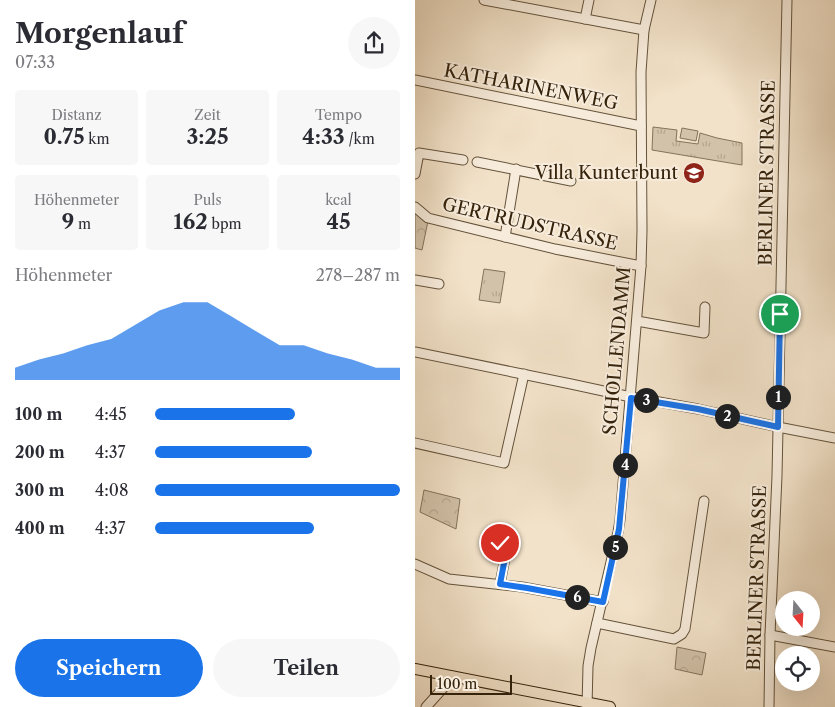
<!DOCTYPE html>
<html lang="de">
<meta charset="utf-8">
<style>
body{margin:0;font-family:"Libre Caslon Text",serif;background:#f7f7f7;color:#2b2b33;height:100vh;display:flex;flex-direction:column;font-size:19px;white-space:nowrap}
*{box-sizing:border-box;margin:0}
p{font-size:16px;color:#7c7c81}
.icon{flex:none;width:28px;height:28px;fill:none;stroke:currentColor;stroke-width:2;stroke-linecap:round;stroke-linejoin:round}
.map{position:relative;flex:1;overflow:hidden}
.side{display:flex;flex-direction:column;background:#fff;width:415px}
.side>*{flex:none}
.needle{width:32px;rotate:162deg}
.tools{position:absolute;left:360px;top:591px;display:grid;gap:10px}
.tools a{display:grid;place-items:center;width:45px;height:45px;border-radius:50%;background:#fff;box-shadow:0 5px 20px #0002;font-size:25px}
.scale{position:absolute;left:15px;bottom:12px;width:82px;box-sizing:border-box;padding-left:5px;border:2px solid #35230c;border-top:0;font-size:14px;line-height:18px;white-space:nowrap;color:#35230c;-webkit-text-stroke:4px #f7ecdc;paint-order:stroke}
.pin{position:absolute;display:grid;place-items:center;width:42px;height:42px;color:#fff;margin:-21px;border:2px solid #fff;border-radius:50%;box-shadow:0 1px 5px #0007}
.km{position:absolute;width:25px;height:25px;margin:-12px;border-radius:50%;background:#222;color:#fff;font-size:14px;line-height:25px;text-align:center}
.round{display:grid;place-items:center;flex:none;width:52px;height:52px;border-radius:26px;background:#f7f7f7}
.headline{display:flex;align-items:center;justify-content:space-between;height:85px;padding:0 15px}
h1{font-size:28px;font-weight:700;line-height:38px}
.figures{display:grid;grid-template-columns:repeat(3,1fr);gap:8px;height:85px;padding:5px 15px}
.figures div{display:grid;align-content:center;border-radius:5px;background:#f7f7f7;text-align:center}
.figures b{font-size:21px;font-weight:700}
.figures small{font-size:14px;font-weight:400}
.figures p{font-size:14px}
.chart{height:140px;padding:10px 15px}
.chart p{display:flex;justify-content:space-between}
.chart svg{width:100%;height:90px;margin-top:5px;fill:#1a73e8;opacity:.7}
.action{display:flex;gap:10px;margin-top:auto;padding:10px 15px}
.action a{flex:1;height:58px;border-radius:30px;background:#1a73e8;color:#fff;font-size:20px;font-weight:700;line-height:58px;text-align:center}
.action a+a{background:#f7f7f7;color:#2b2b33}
ul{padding:0 15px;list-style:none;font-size:16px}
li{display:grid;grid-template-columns:80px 60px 1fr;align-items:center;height:38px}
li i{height:12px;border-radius:6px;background:#1a73e8}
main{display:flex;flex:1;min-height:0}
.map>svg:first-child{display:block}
.grass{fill:url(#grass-tufts);stroke:#84725a}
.forest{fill:url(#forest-crowns);stroke:#84725a}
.garden{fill:#d2c2a9;stroke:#84725a}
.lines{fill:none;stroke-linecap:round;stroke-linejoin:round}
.minor-casing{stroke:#64533b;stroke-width:11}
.major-casing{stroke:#35230c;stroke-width:12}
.minor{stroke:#f7ecdc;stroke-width:9}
.major{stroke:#f2e2c9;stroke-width:10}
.route-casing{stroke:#fff;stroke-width:10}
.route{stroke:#1a73e8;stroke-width:6}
.labels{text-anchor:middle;stroke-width:4;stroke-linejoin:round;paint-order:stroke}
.street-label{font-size:18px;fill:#35230c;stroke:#f7ecdc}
.poi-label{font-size:18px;fill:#35230c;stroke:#f7ecdc;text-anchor:end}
</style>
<main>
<section class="side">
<div class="headline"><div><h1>Morgenlauf</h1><p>07:33</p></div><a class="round"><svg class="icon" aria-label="share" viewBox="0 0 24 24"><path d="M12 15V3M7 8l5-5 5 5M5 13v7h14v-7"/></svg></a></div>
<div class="figures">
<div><p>Distanz</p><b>0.75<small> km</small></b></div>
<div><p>Zeit</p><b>3:25</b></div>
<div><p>Tempo</p><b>4:33<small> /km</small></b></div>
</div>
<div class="figures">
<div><p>Höhenmeter</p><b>9<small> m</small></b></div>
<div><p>Puls</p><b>162<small> bpm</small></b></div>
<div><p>kcal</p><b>45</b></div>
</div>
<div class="chart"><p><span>Höhenmeter</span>278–287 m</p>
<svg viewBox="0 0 160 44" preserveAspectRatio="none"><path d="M0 44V38L10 34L20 31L30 27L40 24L50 17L60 10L70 6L80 6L90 13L100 20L110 27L120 27L130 31L140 34L150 38L160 38V44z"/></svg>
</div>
<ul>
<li><b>100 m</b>4:45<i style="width:57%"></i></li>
<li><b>200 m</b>4:37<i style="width:64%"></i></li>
<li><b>300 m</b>4:08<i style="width:100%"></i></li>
<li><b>400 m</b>4:37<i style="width:65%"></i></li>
</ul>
<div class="action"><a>Speichern</a><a>Teilen</a></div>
</section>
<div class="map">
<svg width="420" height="707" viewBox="0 0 420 707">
<defs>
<pattern id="grass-tufts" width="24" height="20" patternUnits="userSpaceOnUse" patternTransform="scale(1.25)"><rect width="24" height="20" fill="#d2c2a9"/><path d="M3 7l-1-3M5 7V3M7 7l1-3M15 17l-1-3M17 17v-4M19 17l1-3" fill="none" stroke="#b5a690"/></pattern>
<pattern id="forest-crowns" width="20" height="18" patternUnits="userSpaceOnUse" patternTransform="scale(1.25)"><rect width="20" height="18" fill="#d2c2a9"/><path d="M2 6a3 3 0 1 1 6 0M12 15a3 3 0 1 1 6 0" fill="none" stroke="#b5a690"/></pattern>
</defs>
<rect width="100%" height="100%" fill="#f2e2c9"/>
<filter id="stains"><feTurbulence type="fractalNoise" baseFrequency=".004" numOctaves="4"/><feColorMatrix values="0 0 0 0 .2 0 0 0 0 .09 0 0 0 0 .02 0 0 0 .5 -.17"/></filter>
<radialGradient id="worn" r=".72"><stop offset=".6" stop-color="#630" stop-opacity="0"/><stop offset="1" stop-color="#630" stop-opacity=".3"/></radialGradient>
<g class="grass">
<path d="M238,127L262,130L261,141L283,144L285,133L302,138L327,143V165L237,150Z"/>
<path d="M69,269L90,272L85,303L64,300Z"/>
</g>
<g class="forest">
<path d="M0,209L13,221L7,250L0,248Z"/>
<path d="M9,490L45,499L41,529L5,512Z"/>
<path d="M262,647L291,653L287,675L260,669Z"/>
</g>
<path class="garden" d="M267,128L283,131L281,141L265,138Z"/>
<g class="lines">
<g class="minor-casing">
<g id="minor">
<path d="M69,0L229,30"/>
<path d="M170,19L174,0"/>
<path d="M0,80L226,126"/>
<path d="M62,162L156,181"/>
<path d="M0,174L4,153L48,160"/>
<path d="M0,207L13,218L140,249L226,266"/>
<path d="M90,237L101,169"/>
<path d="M0,280L24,284"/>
<path d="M222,321L289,333L290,307"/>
<path d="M0,352L156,384L216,397L283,409L363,427L420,438"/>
<path d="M0,443L89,463L109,374"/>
<path d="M85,543H92L90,558L85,584"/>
<path d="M0,564L34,579L107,587L188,602"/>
<path d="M182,623L259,639L267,634L270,629L289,501"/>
<path d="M355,635L420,647"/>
<path d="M11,707L30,686L37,676"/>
<path d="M172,707L173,666L176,648L203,532L205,520L226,266L227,231L226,72L229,30L236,0"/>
<path d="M354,707L355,635L362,476L372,0"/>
</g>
</g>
<g class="major-casing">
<path id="major" d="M0,669L195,707"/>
</g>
<use href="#minor" class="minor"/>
<use href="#major" class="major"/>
</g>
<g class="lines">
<g class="route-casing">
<path id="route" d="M85,543H92L90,558L85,584L112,588L188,602L204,529L216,398L283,409L363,427L365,314"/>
</g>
<use href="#route" class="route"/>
</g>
<defs>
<g id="school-disc" transform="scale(1.125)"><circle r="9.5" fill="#8f2418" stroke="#f7ecdc"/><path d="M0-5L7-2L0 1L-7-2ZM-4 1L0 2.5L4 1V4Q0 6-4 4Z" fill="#fff"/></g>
</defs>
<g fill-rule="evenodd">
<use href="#school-disc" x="279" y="173"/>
</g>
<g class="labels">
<g class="street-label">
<text transform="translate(116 87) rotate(11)" y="6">KATHARINENWEG</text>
<text transform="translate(352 173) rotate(-89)" y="6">BERLINER STRASSE</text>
<text transform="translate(115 224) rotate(13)" y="6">GERTRUDSTRASSE</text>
<text transform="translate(202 351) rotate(-85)" y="6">SCHOLLENDAMM</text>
<text transform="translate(342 578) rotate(-88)" y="6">BERLINER STRASSE</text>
</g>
<g class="poi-label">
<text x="263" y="179">Villa Kunterbunt</text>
</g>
</g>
<rect width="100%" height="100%" filter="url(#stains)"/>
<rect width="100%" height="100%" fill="url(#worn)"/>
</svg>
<div class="tools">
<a><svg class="needle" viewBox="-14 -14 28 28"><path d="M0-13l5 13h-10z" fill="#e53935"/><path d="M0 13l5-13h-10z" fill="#7c7c81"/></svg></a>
<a><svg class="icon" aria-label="locate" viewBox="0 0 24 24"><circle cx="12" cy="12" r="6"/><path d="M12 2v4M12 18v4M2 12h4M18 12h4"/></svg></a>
</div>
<div class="scale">100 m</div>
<div class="pin" style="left:365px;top:314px;background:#1e9e55"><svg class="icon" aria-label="arrive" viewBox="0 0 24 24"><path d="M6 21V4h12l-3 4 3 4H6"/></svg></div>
<div class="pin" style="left:85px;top:543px;background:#d93025"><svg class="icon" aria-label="check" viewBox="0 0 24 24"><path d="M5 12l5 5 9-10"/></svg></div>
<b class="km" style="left:363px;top:397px">1</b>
<b class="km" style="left:312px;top:416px">2</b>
<b class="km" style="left:231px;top:400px">3</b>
<b class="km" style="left:210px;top:465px">4</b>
<b class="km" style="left:200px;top:547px">5</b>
<b class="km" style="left:162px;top:597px">6</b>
</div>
</main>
